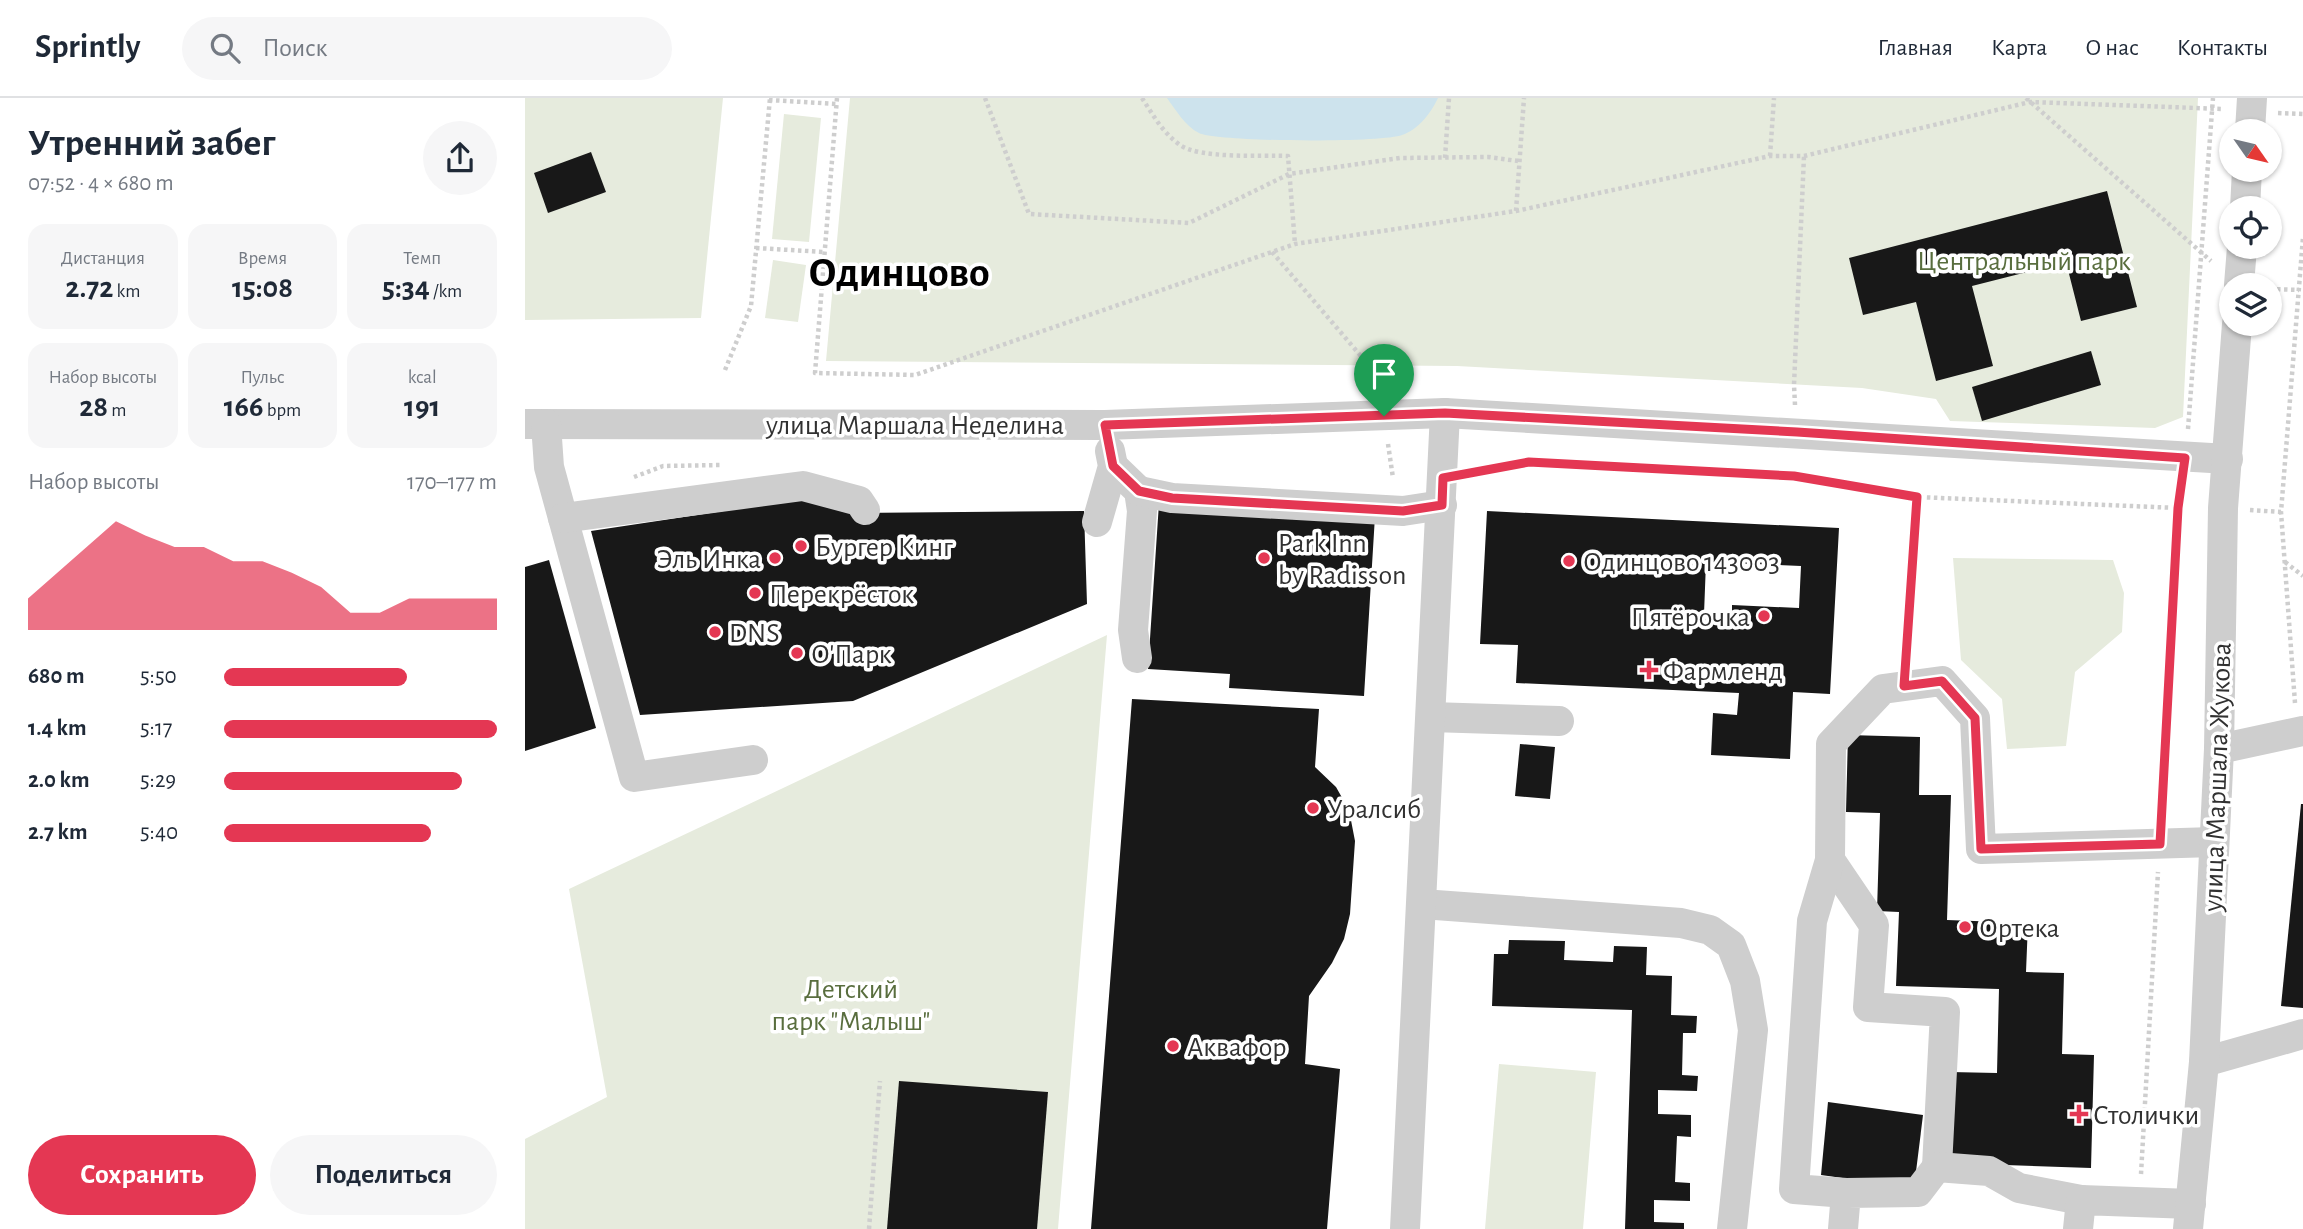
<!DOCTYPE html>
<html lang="ru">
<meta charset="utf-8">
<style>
body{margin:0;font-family:"Alegreya Sans",sans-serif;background:#f6f6f7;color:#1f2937;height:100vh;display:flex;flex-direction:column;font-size:26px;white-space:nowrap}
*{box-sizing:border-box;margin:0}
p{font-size:23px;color:#747a83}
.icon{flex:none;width:38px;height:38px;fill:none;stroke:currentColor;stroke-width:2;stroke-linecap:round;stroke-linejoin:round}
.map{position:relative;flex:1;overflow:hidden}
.sheet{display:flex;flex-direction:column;background:#fff;width:525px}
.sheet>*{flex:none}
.needle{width:46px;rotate:124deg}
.tools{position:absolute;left:1694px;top:21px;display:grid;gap:14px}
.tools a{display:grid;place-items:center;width:63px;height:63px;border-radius:50%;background:#fff;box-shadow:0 2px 5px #0004;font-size:35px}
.pin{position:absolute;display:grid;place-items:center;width:60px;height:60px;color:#fff;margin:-72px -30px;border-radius:50% 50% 50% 0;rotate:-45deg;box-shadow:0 0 7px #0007}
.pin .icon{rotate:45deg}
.round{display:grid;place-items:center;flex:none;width:74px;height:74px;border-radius:37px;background:#f6f6f7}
.summary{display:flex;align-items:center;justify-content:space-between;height:119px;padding:0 28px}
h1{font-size:38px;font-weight:700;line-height:52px}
.figures{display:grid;grid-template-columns:repeat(3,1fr);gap:10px;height:119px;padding:7px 28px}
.figures div{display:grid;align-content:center;border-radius:18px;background:#f6f6f7;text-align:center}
.figures b{font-size:30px;font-weight:700}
.figures small{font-size:19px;font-weight:400}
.figures p{font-size:19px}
.chart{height:196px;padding:14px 28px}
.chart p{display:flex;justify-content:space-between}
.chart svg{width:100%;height:126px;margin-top:7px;fill:#e43753;opacity:.7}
.button{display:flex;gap:14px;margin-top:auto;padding:14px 28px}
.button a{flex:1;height:80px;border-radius:42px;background:#e43753;color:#fff;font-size:28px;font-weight:700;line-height:80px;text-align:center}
.button a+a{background:#f6f6f7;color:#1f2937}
ul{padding:0 28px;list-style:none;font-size:23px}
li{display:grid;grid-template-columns:112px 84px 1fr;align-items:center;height:52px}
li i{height:18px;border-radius:9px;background:#e43753}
header{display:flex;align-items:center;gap:42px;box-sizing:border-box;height:98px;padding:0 35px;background:#fff;border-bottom:2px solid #e0e1e3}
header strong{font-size:33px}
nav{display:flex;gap:38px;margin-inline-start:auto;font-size:24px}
.search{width:490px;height:63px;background:#f6f6f7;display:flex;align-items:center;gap:18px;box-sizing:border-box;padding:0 24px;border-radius:38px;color:#747a83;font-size:26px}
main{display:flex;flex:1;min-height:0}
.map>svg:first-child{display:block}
.green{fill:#e6ebdd}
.water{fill:#cde3ed}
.building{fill:#181818;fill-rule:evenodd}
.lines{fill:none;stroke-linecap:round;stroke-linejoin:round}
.path{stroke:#cecece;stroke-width:4.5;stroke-dasharray:3.5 3.5;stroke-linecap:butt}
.minor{stroke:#cecece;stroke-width:30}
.route-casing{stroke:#fff;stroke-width:14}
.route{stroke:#e43753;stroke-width:9}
.poi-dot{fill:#e43753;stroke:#fff;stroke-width:2.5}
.labels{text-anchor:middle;stroke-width:7;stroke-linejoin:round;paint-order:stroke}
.park-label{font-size:28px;fill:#596e3e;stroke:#fff}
.street-label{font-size:28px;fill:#313131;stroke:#fff}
.poi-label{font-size:28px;fill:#313131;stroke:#fff;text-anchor:start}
.town-label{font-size:42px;font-weight:bold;fill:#000;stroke:#fff}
</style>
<header>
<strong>Sprintly</strong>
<div class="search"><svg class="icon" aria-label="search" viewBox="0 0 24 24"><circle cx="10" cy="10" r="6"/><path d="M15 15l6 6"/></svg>Поиск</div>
<nav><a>Главная</a><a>Карта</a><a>О нас</a><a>Контакты</a></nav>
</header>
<main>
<section class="sheet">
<div class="summary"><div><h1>Утренний забег</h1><p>07:52 · 4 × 680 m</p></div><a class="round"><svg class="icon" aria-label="share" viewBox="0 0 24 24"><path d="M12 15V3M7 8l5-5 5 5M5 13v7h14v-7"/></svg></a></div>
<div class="figures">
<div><p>Дистанция</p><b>2.72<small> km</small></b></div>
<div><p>Время</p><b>15:08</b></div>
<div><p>Темп</p><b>5:34<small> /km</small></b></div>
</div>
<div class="figures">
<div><p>Набор высоты</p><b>28<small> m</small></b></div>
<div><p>Пульс</p><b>166<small> bpm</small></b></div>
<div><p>kcal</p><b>191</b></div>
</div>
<div class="chart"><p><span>Набор высоты</span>170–177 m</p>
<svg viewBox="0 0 160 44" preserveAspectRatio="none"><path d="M0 44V33L10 24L20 15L30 6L40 11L50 15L60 15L70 20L80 20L90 24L100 29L110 38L120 38L130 33L140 33L150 33L160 33V44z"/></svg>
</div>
<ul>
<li><b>680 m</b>5:50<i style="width:67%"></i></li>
<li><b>1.4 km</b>5:17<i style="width:100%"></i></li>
<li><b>2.0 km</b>5:29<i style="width:87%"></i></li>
<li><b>2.7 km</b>5:40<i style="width:76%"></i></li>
</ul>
<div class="button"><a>Сохранить</a><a>Поделиться</a></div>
</section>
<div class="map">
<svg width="1778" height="1131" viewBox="0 0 1778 1131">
<rect width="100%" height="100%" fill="#fff"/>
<g class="green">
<path d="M0,0H198L176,220L0,222Z"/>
<path d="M325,0H1673L1658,319L1630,330L1425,323L1411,301L1337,290L932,268L301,263Z"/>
<path d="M259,16L296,20L284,144L247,141Z"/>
<path d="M248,162L281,167L273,224L240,220Z"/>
<path d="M1428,460L1588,462L1599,495L1597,534L1550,574L1541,648L1482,651L1477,601L1436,562Z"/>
<path d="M582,537L533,1131H0V1041L82,999L44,791Z"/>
<path d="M974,966L1071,974L1058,1131H960Z"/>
</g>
<path class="water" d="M642,0H913C906,15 893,32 877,37C857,45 692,44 674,35C661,29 650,11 642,0Z"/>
<g class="building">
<path d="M66,54L81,94L23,115L9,75Z"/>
<path d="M1582,93L1612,209L1556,223L1541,164L1447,188L1468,268L1411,283L1391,204L1338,217L1324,160Z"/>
<path d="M1566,253L1576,287L1457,323L1447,289Z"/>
<path d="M285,400L329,415L559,413L562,506L328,603L115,617L66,433Z"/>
<path d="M634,405L850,418L839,598L704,590L705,576L623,571Z"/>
<path d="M962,413L1314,430L1305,596L1268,594L1265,661L1186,657L1188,615L1212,617L1214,595L991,585L993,547L955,546ZM1181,464L1276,468L1274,510L1207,507V517L1179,516Z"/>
<path d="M24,462L71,630L0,653V469Z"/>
<path d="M607,601L794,611L790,669L811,689L824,712L830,743L825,816L819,841L807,865L784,898L780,966L815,971L802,1131H566Z"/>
<path d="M1323,637L1395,639L1394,697H1426L1422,822L1503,825L1501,874L1539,875L1537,956L1569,957L1566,1070L1422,1065L1425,974L1472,975L1474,891L1371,888L1374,814L1352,813L1355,715L1321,714Z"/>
<path d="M995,646L1030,649L1025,701L990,698Z"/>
<path d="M1776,706H1778V910L1756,908Z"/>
<path d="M984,842L1040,843L1039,862L1088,864L1089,848L1122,849L1121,877L1147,878L1146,917L1172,918L1171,935H1158L1157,977L1173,978L1172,993L1133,992V1016L1166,1017V1039L1152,1038L1150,1084L1165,1085V1103L1129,1102V1124L1159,1125V1131H1100L1107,912L967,908L969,856H983Z"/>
<path d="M374,983L523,994L512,1131H362Z"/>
<path d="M1303,1004L1398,1017L1389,1090L1296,1077Z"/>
</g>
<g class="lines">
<g class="path">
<path d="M312,0L290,275L390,277L770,146L991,113L1245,58H1279L1505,4L1699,11"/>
<path d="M460,0L504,116L664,125L764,76L875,60L963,59L993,63"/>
<path d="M617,0C628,17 638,35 655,47C675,61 737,57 763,58L770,146"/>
<path d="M1501,0L1686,163"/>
<path d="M244,2L312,6"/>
<path d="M1753,15L1778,16"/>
<path d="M1245,58L1249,0"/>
<path d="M920,60L924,0"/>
<path d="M991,113L999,0"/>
<path d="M231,150L299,154"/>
<path d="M747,154L853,278L855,289"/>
<path d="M1745,191L1774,192"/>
<path d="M200,272L226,208L245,0"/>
<path d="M1270,307L1269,287L1279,58"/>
<path d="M1663,331L1688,0"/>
<path d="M863,346L868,380"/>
<path d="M943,375L1004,364L1269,378L1392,399L1653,410L1636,719"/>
<path d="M109,379L138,368L196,367"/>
<path d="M1653,410L1657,385"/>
<path d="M1725,412L1756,414"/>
<path d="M1760,464L1778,478"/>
<path d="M1381,559L1392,399"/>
<path d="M1770,605L1756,414L1778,139"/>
<path d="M1616,1076L1633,774"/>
<path d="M344,1131L355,983"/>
</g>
<g class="minor">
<path d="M1725,33L1727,0"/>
<path d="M1720,110L1722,72"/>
<path d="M1714,187L1717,149"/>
<path d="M0,326L580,327L920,315L1703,361"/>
<path d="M21,326L24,369L109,679L228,662"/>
<path d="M588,368L614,393L617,413L608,532L612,560"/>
<path d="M614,393L647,400L878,413L917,407"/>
<path d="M38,420L278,388L334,403L340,412"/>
<path d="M572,424L588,368L585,353"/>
<path d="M906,619L1034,623"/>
<path d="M1694,651L1778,633"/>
<path d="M1305,762L1349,827L1343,909L1420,914L1412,1069"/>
<path d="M897,806L1156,825L1185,832L1206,847L1220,883L1228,932L1207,1131"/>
<path d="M1679,964L1778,936"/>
<path d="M1321,1095L1269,1091L1287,823L1305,762L1306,646L1358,591L1417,583L1450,620L1456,751L1689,744"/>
<path d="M880,1131L920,315"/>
<path d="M1318,1131L1321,1095L1393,1094L1412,1069L1464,1073L1494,1090L1556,1102"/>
<path d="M1553,1131L1556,1102L1666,1106"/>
<path d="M1663,1131L1679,964L1694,651L1698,410L1712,226"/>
</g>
</g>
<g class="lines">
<g class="route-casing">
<path id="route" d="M920,315L1272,334L1660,360L1653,410L1635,746L1456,751L1450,620L1417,583L1379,588L1392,399L1269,378L1004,364L918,380L917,407L878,413L647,400L614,393L588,368L580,327Z"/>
</g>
<use href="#route" class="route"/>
</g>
<g class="poi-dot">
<circle cx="276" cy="448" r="7"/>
<circle cx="250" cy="460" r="7"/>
<circle cx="739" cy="460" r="7"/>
<circle cx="1044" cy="463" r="7"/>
<circle cx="230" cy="495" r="7"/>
<circle cx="1239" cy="518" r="7"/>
<circle cx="190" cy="534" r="7"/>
<circle cx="272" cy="555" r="7"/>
<path d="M1120.5 561.5h7v7h7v7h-7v7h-7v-7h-7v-7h7z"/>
<circle cx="788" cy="710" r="7"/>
<circle cx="1440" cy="829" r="7"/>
<circle cx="648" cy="948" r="7"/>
<path d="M1550.5 1005.5h7v7h7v7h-7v7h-7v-7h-7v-7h7z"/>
</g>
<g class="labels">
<g class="park-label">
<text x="1499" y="172">Центральный парк</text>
<text x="326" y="900">Детский<tspan x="326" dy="32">парк "Малыш"</tspan></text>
</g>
<g class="street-label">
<text x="390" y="336">улица Маршала Неделина</text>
<text transform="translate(1691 679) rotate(-88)" y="10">улица Маршала Жукова</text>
</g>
<g class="poi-label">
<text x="753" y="454">Park Inn<tspan x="753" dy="32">by Radisson</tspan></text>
<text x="290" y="458">Бургер Кинг</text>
<text x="236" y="470" text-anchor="end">Эль Инка</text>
<text x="1058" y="473">Одинцово 143003</text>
<text x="244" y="505">Перекрёсток</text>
<text x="1225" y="528" text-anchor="end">Пятёрочка</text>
<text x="204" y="544">DNS</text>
<text x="286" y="565">О'Парк</text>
<text x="1138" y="582">Фармленд</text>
<text x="802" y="720">Уралсиб</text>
<text x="1454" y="839">Ортека</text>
<text x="662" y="958">Аквафор</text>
<text x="1568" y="1026">Столички</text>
</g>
<g class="town-label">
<text x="374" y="188">Одинцово</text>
</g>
</g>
</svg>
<div class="tools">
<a><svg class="needle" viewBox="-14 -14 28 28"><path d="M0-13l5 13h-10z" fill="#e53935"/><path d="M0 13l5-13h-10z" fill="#747a83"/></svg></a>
<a><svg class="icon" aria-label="locate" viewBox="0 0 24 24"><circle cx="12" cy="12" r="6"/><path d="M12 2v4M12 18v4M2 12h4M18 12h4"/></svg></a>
<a><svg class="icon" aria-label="layers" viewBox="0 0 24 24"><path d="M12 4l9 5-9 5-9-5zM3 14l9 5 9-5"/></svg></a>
</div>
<div class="pin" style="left:859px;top:318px;background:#1e9e55"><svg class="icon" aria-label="arrive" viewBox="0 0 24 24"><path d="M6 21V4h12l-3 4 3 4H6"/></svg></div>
</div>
</main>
